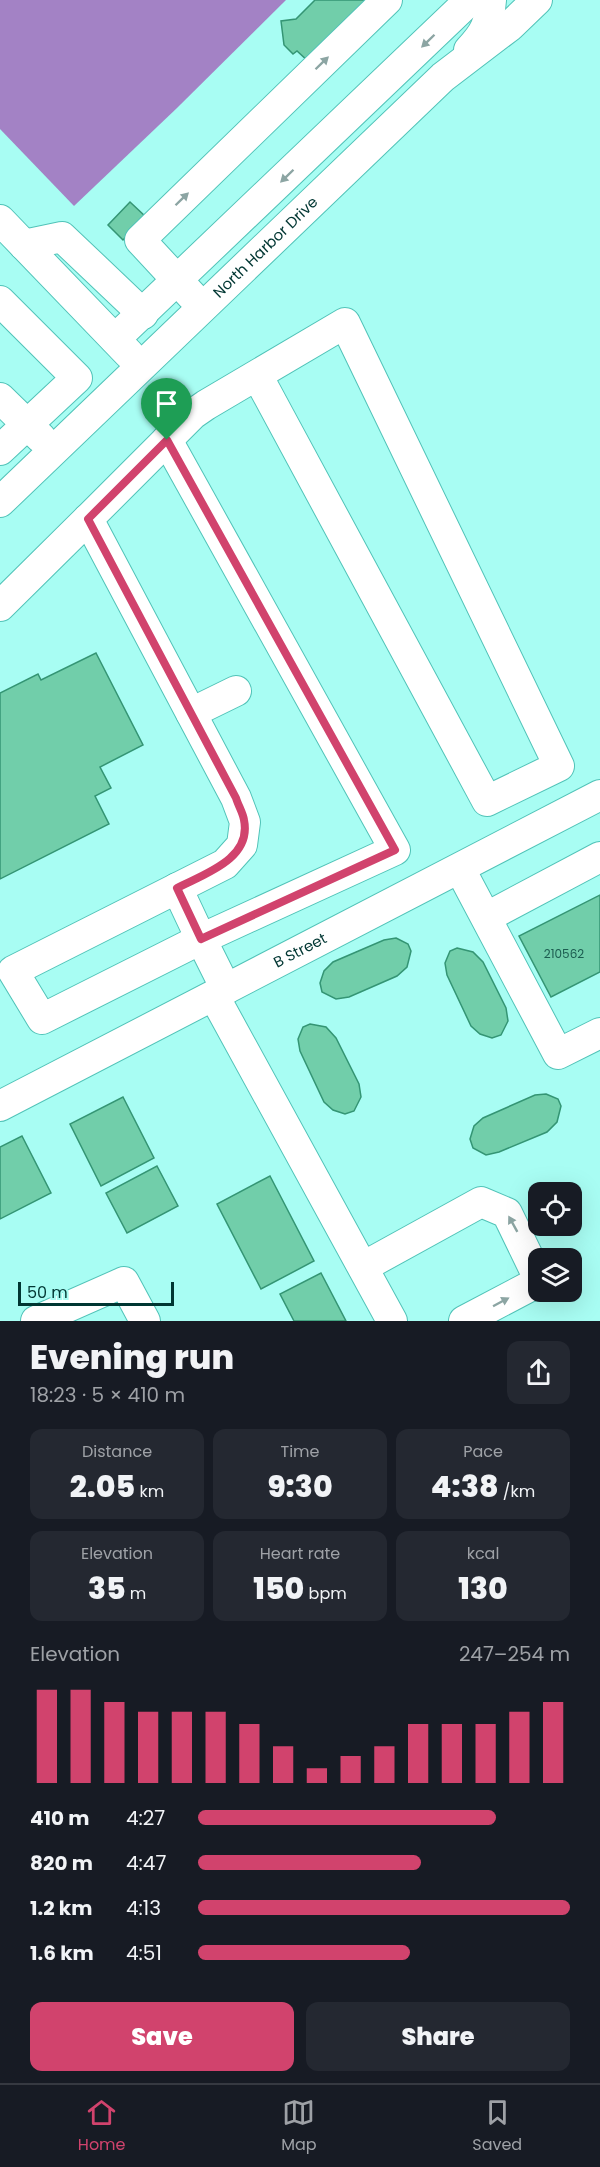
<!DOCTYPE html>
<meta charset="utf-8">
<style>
body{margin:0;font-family:Poppins,sans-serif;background:#242831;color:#f1f3f6;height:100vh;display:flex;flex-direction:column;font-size:22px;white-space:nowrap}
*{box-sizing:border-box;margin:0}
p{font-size:20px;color:#9ea1a6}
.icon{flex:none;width:33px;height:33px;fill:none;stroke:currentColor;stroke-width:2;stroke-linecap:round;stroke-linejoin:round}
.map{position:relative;height:1321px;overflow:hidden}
.panel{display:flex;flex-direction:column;background:#171b24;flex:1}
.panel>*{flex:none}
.buttons{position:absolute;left:528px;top:1182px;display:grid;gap:12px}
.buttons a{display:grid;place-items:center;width:54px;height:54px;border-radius:12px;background:#171b24;box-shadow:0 6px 24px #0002;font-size:30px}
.scale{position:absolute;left:18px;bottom:15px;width:156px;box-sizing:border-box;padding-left:6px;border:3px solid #003632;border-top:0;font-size:16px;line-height:21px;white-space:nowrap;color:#003632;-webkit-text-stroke:4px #a8fdf3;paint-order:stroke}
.pin{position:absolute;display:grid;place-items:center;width:51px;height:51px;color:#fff;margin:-62px -26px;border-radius:50% 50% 50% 0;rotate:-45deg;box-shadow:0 0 6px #0007}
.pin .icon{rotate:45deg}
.round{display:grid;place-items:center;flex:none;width:63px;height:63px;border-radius:12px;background:#242831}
.head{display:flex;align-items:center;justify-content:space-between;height:102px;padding:0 30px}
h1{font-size:33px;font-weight:800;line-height:45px}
.stats{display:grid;grid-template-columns:repeat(3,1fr);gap:9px;height:102px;padding:6px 30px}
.stats div{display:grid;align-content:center;border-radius:12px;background:#242831;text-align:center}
.stats b{font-size:30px;font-weight:800}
.stats small{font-size:16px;font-weight:400}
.stats p{font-size:16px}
.chart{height:168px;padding:12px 30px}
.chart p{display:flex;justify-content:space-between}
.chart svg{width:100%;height:108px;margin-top:6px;stroke:#d1436d;stroke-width:6}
.action{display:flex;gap:12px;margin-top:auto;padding:12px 30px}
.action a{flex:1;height:69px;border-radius:12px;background:#d1436d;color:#fff;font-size:24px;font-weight:800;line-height:69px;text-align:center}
.action a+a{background:#242831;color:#f1f3f6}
ul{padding:0 30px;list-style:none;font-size:20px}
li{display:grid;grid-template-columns:96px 72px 1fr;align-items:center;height:45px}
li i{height:15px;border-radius:8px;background:#d1436d}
.tabs{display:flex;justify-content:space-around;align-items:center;height:84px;border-top:2px solid #363941;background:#171b24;font-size:16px;color:#9ea1a6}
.tabs a{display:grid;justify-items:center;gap:3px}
.tabs .active{color:#d1436d}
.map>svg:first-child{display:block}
.water{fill:#a382c5}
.building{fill:#71ceaa;stroke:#349574;stroke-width:1.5}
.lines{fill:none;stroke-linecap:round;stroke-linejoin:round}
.minor-casing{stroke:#51c3b8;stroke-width:32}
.minor{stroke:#fff;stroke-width:30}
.oneway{fill:#8ca5a3}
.route-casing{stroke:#fff;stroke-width:12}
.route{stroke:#d1436d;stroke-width:8}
.labels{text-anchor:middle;stroke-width:5;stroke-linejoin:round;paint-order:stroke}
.number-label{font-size:12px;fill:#1c5c50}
.street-label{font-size:15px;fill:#003632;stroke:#a8fdf3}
</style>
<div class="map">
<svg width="600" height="1321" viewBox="0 0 600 1321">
<rect width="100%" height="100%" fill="#a8fdf3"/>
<path class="water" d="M0,0H286L177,108L74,206L0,129Z"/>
<g class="building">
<path d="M315,0H368L309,62L297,51L293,54L284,45L281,21L296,19Z"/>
<path d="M130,202L146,217L123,240L108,225Z"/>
<path d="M96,653L143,745L100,767L111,788L95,796L109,824L0,879V693L38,674L41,680Z"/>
<path d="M600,895V972L551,997L519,936Z"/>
<path d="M396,938L408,944L411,951L407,967L397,976L349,997L336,999L322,992L320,983L324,971L333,962L384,940Z"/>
<path d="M457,948L473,952L483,962L506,1008L508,1021L501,1035L492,1038L480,1034L471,1026L447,975L445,963L450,951Z"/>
<path d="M310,1024L326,1027L336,1038L359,1084L361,1097L354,1111L345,1114L333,1110L324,1102L300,1051L298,1039L303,1027Z"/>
<path d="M546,1094L558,1099L561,1106L557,1122L547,1132L499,1152L486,1155L473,1148L470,1139L474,1126L483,1118L535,1095Z"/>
<path d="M123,1097L154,1158L101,1186L70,1124Z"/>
<path d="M22,1136L51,1193L0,1219V1147Z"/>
<path d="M157,1166L178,1206L127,1233L106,1193Z"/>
<path d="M270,1176L314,1261L261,1289L217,1204Z"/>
<path d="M321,1273L346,1321H294L280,1294Z"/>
</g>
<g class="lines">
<g class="minor-casing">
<g id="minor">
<path d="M469,50C486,32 489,24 491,0"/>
<path d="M0,220L129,354"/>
<path d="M24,245L62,237L143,314"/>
<path d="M192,296L140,240L387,0"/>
<path d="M0,301L77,378L0,450"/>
<path d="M115,339L470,0"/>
<path d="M0,398L41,438"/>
<path d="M167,440L395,850L201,939L177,888"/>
<path id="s1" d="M0,502L443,77L510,26L537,0"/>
<path d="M0,606L88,519"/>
<path d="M191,713L236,691"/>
<path d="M460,869L558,1054L600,1033"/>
<path d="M487,917L600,857"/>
<path d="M226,989L201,939L42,1019L13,971L225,864L242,845L245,822L236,798L88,519L193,414L206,405L345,323L559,766L487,801L257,375"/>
<path d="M214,996L392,1321"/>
<path id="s2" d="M0,1106L600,795"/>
<path d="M363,1267L481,1202L507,1213L538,1277"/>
<path d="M36,1321L124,1282L145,1321"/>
<path d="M464,1321L538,1282"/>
</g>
</g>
<use href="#minor" class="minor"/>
</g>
<defs><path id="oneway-solid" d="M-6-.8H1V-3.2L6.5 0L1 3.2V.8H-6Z" transform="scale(1.5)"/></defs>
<g class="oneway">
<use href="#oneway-solid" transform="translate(428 41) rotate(136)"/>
<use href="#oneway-solid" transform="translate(322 63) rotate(-44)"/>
<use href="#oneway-solid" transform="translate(287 176) rotate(136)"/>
<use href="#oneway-solid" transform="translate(182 199) rotate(-44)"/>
<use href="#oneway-solid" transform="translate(513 1224) rotate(-119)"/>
<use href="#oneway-solid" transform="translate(501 1302) rotate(-28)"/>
</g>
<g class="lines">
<g class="route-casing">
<path id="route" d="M167,440L395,850L201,939L177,888C204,874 252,859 244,820C243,813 238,805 236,798L88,519Z"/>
</g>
<use href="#route" class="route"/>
</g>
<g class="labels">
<g class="number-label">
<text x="564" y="958">210562</text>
</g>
<g class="street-label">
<text dy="5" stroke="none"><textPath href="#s1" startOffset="368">North Harbor Drive</textPath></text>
<text dy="5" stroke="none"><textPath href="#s2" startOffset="338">B Street</textPath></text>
</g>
</g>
</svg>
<div class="buttons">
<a><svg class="icon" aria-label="locate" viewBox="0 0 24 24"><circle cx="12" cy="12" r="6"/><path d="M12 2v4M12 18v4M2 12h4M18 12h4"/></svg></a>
<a><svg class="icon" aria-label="layers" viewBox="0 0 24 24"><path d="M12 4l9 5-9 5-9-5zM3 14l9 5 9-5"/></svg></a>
</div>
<div class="scale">50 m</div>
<div class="pin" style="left:167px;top:440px;background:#1e9e55"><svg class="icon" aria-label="arrive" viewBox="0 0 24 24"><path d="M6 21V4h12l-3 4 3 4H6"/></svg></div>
</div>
<section class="panel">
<div class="head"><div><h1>Evening run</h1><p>18:23 · 5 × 410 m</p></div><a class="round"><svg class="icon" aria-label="share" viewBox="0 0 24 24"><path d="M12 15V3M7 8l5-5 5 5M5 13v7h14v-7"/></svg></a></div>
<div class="stats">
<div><p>Distance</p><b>2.05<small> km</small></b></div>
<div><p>Time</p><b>9:30</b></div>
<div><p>Pace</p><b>4:38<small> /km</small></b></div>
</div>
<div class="stats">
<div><p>Elevation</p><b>35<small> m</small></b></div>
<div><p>Heart rate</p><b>150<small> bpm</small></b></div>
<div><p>kcal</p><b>130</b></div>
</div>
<div class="chart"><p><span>Elevation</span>247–254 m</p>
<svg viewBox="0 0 160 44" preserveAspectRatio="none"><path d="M5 44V6M15 44V6M25 44V11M35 44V15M45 44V15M55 44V15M65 44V20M75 44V29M85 44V38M95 44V33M105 44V29M115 44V20M125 44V20M135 44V20M145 44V15M155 44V11"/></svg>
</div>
<ul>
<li><b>410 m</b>4:27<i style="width:80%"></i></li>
<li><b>820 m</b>4:47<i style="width:60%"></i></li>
<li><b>1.2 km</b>4:13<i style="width:100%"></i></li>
<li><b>1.6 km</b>4:51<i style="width:57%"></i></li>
</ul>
<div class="action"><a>Save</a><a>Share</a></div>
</section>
<nav class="tabs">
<a class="active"><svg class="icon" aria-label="home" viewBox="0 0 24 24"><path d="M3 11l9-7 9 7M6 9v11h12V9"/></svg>Home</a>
<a><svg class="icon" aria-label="map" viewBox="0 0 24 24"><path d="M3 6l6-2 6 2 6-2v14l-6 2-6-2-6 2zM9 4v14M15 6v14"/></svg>Map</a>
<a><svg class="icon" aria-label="saved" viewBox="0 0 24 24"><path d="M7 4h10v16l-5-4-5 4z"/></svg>Saved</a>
</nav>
